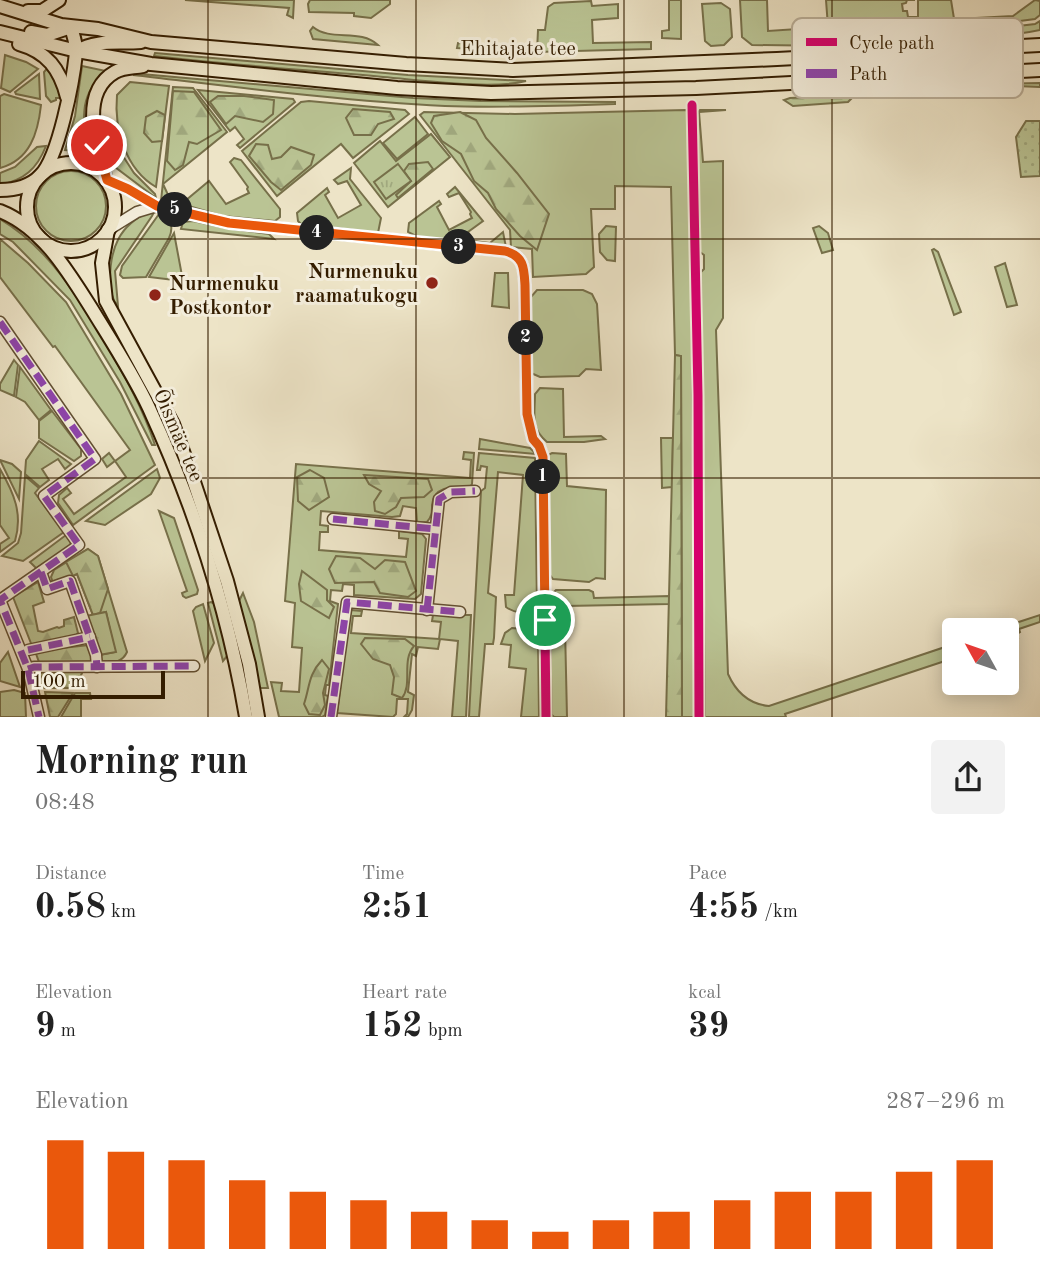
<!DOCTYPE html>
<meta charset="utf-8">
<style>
body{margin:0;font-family:"Old Standard TT",serif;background:#f2f2f2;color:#222;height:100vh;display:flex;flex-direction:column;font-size:26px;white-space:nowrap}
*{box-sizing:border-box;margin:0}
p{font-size:23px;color:#767676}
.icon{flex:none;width:38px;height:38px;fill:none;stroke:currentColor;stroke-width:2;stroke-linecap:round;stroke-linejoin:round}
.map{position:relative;height:717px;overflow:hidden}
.panel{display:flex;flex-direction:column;background:#fff;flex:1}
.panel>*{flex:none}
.needle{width:46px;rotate:310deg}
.buttons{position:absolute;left:942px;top:618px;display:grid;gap:14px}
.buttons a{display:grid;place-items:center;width:77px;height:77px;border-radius:7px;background:#fff;box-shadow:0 4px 18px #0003;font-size:35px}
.scale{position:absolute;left:21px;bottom:18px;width:144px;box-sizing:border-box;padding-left:7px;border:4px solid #341d00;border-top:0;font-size:19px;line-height:24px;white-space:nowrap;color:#341d00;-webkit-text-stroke:5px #f3eddb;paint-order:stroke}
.pin{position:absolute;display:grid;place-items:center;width:60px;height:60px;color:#fff;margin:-30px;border:4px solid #fff;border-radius:50%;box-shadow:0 2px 7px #0007}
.km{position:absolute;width:35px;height:35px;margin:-18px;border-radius:50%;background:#222;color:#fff;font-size:19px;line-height:35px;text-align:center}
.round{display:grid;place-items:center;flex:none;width:74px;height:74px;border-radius:7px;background:#f2f2f2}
.head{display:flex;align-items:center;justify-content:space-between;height:119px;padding:0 35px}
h1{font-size:38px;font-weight:800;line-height:52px}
.metrics{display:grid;grid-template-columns:repeat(3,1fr);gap:10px;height:119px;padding:7px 35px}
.metrics div{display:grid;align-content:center}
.metrics b{font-size:35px;font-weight:800}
.metrics small{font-size:19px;font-weight:400}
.metrics p{font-size:19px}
.chart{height:196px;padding:14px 35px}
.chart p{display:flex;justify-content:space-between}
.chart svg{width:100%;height:126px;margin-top:7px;stroke:#ea580c;stroke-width:6}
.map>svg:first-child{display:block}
.grass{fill:#bac494;stroke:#77704a;stroke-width:2}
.forest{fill:url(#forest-firs);stroke:#77704a;stroke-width:2}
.park{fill:url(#park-tufts);stroke:#77704a;stroke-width:2}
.garden{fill:url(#garden-dots);stroke:#77704a;stroke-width:2}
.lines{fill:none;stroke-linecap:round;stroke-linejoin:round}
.minor-casing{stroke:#624f32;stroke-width:13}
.major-casing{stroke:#341d00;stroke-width:16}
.minor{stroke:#f3eddb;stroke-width:10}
.major{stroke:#ede4c7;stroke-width:12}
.quiet{stroke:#8e44ad;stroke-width:7;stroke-dasharray:14 7;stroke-linecap:butt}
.cycleway-casing{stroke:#f3eddb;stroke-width:13}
.cycleway{stroke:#d6006c;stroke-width:9}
.route-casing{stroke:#fff;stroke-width:14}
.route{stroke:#ea580c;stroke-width:9}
.grid{fill:none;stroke:#341d00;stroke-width:2;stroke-opacity:0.55}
.poi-dot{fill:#8f2418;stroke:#f3eddb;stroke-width:2.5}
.labels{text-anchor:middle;stroke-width:6;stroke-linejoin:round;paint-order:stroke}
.street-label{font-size:21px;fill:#341d00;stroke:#f3eddb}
.poi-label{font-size:21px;font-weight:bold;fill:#341d00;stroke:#f3eddb;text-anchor:end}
.key{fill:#f3eddb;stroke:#baaf99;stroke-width:2}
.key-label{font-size:19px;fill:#341d00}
</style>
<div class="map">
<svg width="1040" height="717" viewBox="0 0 1040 717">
<defs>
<pattern id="forest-firs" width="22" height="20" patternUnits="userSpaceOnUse" patternTransform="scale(1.75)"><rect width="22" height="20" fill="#bac494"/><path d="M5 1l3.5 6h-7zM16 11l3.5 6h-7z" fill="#a0a87e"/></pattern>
<pattern id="park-tufts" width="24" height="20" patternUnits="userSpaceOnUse" patternTransform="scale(1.75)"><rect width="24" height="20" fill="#bac494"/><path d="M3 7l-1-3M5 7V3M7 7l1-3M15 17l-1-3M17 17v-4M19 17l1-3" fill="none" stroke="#a0a87e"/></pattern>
<pattern id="garden-dots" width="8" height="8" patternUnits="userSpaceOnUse" patternTransform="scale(1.75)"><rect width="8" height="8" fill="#bac494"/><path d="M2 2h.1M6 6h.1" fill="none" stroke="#a0a87e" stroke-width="1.8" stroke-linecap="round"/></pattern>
</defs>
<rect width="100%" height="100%" fill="#ede4c7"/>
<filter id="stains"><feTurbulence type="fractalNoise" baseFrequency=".00286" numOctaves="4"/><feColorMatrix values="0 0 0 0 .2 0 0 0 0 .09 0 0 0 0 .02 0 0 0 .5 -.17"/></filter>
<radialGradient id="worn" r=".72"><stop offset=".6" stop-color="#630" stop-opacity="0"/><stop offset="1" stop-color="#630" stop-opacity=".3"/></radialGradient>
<g class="grass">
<path d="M185,0H294L293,18L287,15L289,8Z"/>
<path d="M310,0H390V4L371,18L354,16V13L309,12L308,4Z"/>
<path d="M669,0H681V39L662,38V31L669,30Z"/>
<path d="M740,0H767L768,31L828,27L826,0H915H907L906,3L902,4L903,11H907L908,17H918V0H951L956,31L951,36L934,37L932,34H925V38L908,39L902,31L894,32V35L898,34L892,43L836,46L752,45L742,37Z"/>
<path d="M1035,0L1040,1V15L1035,19L972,27V23L976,18L1013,16Z"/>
<path d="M591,1L592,6L618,4V18L592,20L593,43L651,42V49L537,52L538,30H545L548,7L554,3Z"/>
<path d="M721,3L730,9L732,37L724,45L711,46L705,41L702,4Z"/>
<path d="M1040,21V30C1026,33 986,40 975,31L1035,24Z"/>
<path d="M313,27C331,42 360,28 378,45L313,39L310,31Z"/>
<path d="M458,43L528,47V52L457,48Z"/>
<path d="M155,53L408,75L526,81C491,90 421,80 383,77C307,70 230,65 154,56Z"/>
<path d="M5,55L26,62L38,69L10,92L1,88Z"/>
<path d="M49,66L60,92V98H56V100L51,102L46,96L44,72Z"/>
<path d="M82,66L106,71C78,96 83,118 88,152L65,150L75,116Z"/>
<path d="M39,74L40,99L16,94L15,92Z"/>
<path d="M141,74L413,98L481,101L615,102V104C558,106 501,108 445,106C341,101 236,87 133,75Z"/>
<path d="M130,82L169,86L156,187C125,169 114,128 117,95Z"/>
<path d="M1040,83V87L988,85L872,90L881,86Z"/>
<path d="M173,87L193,88L227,132L163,184L169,197L166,201H161Z"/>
<path d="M198,90L293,99L295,102L240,148L237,145L244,139L235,127L230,131Z"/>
<path d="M4,94L41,105C38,133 30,160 0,168V96Z"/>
<path d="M309,101L405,110L409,114L353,158L341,144L277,196L242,151L301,102Z"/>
<path d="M686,110L688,113L690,170L696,717H682L681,356L675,355L671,187L615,186V209H591L594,267L586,274L533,277L532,249L511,247L510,230L420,115L424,112L515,114Z"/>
<path d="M700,110H726L699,112L703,162L723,161V318L716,330L728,674C736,692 748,704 769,706L954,644V658L785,714L786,717H705L701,272L704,269V255L700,252L696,115Z"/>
<path d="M415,117L428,134L397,159L383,143Z"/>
<path d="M431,134L450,157L388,207L354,163L380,141L396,161Z"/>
<path d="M46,146C37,169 24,180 0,185V173L15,167L37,147Z"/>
<path d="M112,150L121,153L134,173L155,194L156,198L111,164L106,156H109Z"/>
<path d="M234,158L241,160L280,209V217L275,221L223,216L185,205V201L209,181L226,204L249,193L247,189L248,187L230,162Z"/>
<path d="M351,168L350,179L381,218L378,233L301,224L298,221L297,213L327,188L329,192L325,195L338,218L361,205L347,181L338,184L334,180Z"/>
<circle cx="71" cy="206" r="35"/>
<path d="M455,187L483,221L468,232L474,241L490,243L503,232L506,247L420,238L408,232L409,223L439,201L441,204L437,207L449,230L472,218L470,214L471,212L459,193L449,197L447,194Z"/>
<path d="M149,212H154L152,216L115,271L118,306C111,299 111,290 110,280C110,249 119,225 149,212Z"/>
<path d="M159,214C171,216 174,227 169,238L146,277L123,278L120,275L122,266Z"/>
<path d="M0,219C48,247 78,297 106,344C125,377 143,408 155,445H152L120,382L70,300L13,242L0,234Z"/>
<path d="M193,221L226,228L269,234L274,239L181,229L183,222Z"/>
<path d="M606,226L616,227L615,261L607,260L600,252L599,234Z"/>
<path d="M819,226L828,233L833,250L822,253L813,228Z"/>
<path d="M174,233L183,281L149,277Z"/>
<path d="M0,239L28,263L66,302L121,394L155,465L73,525L58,503L59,495L67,488L71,493L63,499L74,514L126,477L115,461L107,467L102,459L109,453L115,461L130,450L55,346L53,347L0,277Z"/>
<path d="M934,249L938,252L961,312L954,315L932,250Z"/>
<path d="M1005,263L1017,305L1007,307L995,267Z"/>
<path d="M495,273H508L509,308L492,306Z"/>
<path d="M537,290H583L592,294L597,304L601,370L586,369L579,376L540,377L531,373L530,298Z"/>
<path d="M14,360L18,365L14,396L0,390V384Z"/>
<path d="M20,367L51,410L39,420L25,402L16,397Z"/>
<path d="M540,388L563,389L564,437L601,436L605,439L584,442H547C530,428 535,415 535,394Z"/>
<path d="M52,411L81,449V456L74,461L39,438V421Z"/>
<path d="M661,438H673L672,487L662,488Z"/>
<path d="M480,439L530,448L536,454L479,449Z"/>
<path d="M39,441L71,464L65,469L58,459L42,469L49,480L40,487L25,474L26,460Z"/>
<path d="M464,452L474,453L472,484L470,487C454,487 434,485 432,505C432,513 432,516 427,522L417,523L416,508L403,506L400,516L392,517L321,511L320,525L328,526V532H320L319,550L406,557L408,539L399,538V531L422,534L426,539L421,594L415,599L354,595V585L343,584L342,591L331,590L330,601L338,604L329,685H326L325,695L328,696L325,715L322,717H279L271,682L282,683L281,691L299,692L302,648L292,647L295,603L285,601L296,464L470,478L471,460L463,459Z"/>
<path d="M479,453L535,458L537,610C529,615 514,613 506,607L505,595H514L523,475L498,472L488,593L496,597L494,638L493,644H485L479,717H469L481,491L485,488L487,467L481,466L480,470H477Z"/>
<path d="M552,453L566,454L567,486L606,490L605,579L596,578L589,582L553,579L550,575L548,455Z"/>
<path d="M0,460L12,464L21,472L19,499Z"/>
<path d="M0,469C14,493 23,514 15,541L0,552V544L9,538L0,525Z"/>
<path d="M157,469L160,478L151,494L105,525L86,521Z"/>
<path d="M25,476L39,488L35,493L64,532L23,561L2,556L18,543L21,533Z"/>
<path d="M159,511L174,518L198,590L197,594L186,598L183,596L182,593L187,591Z"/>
<path d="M66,535L71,541L70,548L38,570L30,562Z"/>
<path d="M88,549L98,556L127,652C122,663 114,662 102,662L99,655L115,652L106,612L93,615L77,574L53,583L51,577L54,570Z"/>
<path d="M556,590H589L593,592L594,598L669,596V604L566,606L564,614L555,609L550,602L551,595Z"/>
<path d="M243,593L254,622L268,688H258L239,601Z"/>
<path d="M211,602L217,605L228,655L223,661L208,603Z"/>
<path d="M203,604L214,643L205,661L193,611L196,607Z"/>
<path d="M350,610L362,611L361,616H353L351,633L439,639L441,622L432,621L433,615H471L466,717H452L458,641L440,639L438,649L418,647L416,656L412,654L408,692L414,695L412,710L408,717H404L407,714L408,699H397L396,714L393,717L337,713Z"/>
<path d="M1040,615V622L1019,629L1020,632L1017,634L1018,638L1006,642V630H994Z"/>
<path d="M565,627L567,717H554L551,714V638L556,631Z"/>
<path d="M512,628L532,630L538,634L539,717H521L526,669L509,667L511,645L501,644L505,633Z"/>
<path d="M8,652L20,687L0,681V663Z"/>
<path d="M14,690L25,693L26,717H0V692Z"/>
<path d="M75,693H90L91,699H81V717H61Z"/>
</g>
<g class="forest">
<path d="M173,91L194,92L221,130L197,144L189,142L183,165L175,170L167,161Z"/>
<path d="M855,95L848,102L793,106L784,100L790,98Z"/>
<path d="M218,96H244L274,100L273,114L263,122L235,116L226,124L210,102Z"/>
<path d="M353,109L390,112L394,119L378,124L371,135H354L346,118Z"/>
<path d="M157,111L165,115L162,141L152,142L144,133L146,117Z"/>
<path d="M460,112L476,120L486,138L517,173L549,214L537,250L520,236L496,209L488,193L474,181L461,154L442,141L431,123L434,116Z"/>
<path d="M256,144L268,145L272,159L281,157L291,147L314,155L311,165L281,190L271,182L249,156Z"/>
<path d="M428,162L433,169L398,198L396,195L411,181L404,171L409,164Z"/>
<path d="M675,355L681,356L682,717H666Z"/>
<path d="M310,470L324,478L329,497L309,510L298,501L297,477Z"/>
<path d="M364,475L428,479L432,490L424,497L401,498L396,507L385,514L375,511L374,502L381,491L369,484Z"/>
<path d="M88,549L98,556L108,589L100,613L93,615L77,574L73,576L66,562Z"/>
<path d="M336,556L360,558L375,569L385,560L405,562L416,591L408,597L380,593L374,582L335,583L329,569Z"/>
<path d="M302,571L327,590V600L334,607L329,618L301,601L299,584Z"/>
<path d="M38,582L44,602L33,606L38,631L43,632L57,627L59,628L64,626V620L74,617L78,633L73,639L32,646L13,597Z"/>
<path d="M365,638L405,639L414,646C401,661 413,684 402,698L392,694L394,677L390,665L373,659L361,644Z"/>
<path d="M89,645L92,662H39L35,651Z"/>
<path d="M322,660L329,669L323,693L325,705L320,715L309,714L304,704C310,686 308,675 322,660Z"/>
<path d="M45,671H83L75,688H44L40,673Z"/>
<path d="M45,692L73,693L58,717H50Z"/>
</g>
<g class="park">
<path d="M398,164L411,181L386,199L374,182Z"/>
<path d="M106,612L116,652L99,655L86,616Z"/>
</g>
<path class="garden" d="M1026,121H1040V176L1021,177L1016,137Z"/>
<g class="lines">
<g class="minor-casing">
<g id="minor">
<path d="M106,180L128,189L157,206L229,223L505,251C524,255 524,268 525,286L527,414L533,439L539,446L543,457L546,717"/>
<path d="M108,230L137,212L157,206"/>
<path d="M0,322L95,459L44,496L79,545L0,600L28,669L39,717"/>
<path d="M333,519L435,529"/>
<path d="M41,572L47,589L70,581L96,655L97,667"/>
<path d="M427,610L439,499L451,492L475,491"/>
<path d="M28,650L90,637"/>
<path d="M28,669L34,667L194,666"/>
<path d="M331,717L347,602L460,612"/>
</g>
</g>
<g class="major-casing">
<g id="major">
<path d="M0,6L61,25L98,29L151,42L406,64L513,70L777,59L1040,45"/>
<path d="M28,11H42L59,0"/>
<path d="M0,32L77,51L151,64L397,88L491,93L696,88L1040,70"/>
<path d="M31,32L47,35L71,27"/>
<path d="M19,44C47,52 60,69 67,97"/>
<path d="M77,51C97,39 118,44 141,42"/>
<circle cx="71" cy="207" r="44"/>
<path d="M106,180C97,147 78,93 115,72C124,67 133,68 143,66"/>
<path d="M0,190C14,190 29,187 40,176C59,157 73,81 76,53C77,45 73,35 71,27"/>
<path d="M0,211C43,228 69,273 93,311C112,342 133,374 149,408C194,506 228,610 246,717"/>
<path d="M108,230L102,263L106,301L173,424L193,479L227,581L249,664L258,717"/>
</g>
</g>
<use href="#minor" class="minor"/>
<use href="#major" class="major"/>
<g class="quiet">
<path d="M0,322L95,459L44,496L79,545L0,600L28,669L39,717"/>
<path d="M333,519L435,529"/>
<path d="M41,572L47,589L70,581L96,655L97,667"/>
<path d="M427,610L439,499L451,492L475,491"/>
<path d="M28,650L90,637"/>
<path d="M28,669L34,667L194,666"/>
<path d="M331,717L347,602L460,612"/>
</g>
<g class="cycleway-casing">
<g id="cycleway">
<path d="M692,105L698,395L699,717"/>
<path d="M106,180L128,189L157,206L229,223L505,251C524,255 524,268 525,286L527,414L533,439L539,446L543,457L546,717"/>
</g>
</g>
<use href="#cycleway" class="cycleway"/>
</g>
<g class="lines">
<g class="route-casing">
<path id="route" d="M97,145L107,180L128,189L157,206L229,223L505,251C524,256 524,268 525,285L527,414L533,439L539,446L543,457L545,620"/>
</g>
<use href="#route" class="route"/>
</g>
<path class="grid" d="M208,0V717M416,0V717M624,0V717M832,0V717M0,239H1040M0,478H1040"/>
<g class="poi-dot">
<circle cx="432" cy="283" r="7"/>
<circle cx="155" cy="295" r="7"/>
</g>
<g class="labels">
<g class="street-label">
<text x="518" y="55">Ehitajate tee</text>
<text transform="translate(179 435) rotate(67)" y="7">Õismäe tee</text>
</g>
<g class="poi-label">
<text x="418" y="278">Nurmenuku<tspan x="418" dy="24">raamatukogu</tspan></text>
<text x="169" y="290" text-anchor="start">Nurmenuku<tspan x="169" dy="24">Postkontor</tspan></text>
</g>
</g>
<rect x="792" y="18" width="231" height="80" rx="10" class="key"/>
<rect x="806" y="38" width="31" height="8" fill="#d6006c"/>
<rect x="806" y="69" width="31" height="9" fill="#8e44ad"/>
<g class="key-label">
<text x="849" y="49">Cycle path</text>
<text x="849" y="80">Path</text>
</g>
<rect width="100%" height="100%" filter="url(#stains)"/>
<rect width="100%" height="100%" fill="url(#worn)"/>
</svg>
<div class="buttons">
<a><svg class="needle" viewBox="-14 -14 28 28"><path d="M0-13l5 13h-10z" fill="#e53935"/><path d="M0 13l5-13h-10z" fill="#767676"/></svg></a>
</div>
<div class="scale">100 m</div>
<div class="pin" style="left:545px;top:620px;background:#1e9e55"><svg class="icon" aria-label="arrive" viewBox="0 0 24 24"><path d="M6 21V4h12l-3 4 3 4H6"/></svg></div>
<div class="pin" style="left:97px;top:145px;background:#d93025"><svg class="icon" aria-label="check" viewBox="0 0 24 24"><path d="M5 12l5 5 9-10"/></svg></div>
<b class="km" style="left:543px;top:477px">1</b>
<b class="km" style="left:526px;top:338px">2</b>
<b class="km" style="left:459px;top:247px">3</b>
<b class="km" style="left:317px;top:233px">4</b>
<b class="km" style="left:175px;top:210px">5</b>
</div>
<section class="panel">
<div class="head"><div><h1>Morning run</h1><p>08:48</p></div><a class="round"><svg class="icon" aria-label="share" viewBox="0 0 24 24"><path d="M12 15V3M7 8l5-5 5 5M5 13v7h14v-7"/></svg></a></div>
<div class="metrics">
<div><p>Distance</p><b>0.58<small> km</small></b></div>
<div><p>Time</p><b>2:51</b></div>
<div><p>Pace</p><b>4:55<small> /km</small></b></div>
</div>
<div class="metrics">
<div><p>Elevation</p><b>9<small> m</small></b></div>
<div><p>Heart rate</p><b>152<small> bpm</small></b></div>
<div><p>kcal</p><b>39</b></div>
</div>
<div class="chart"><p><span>Elevation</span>287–296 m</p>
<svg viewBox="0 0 160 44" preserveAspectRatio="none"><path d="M5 44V6M15 44V10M25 44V13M35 44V20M45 44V24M55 44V27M65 44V31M75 44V34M85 44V38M95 44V34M105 44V31M115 44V27M125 44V24M135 44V24M145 44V17M155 44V13"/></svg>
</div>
</section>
